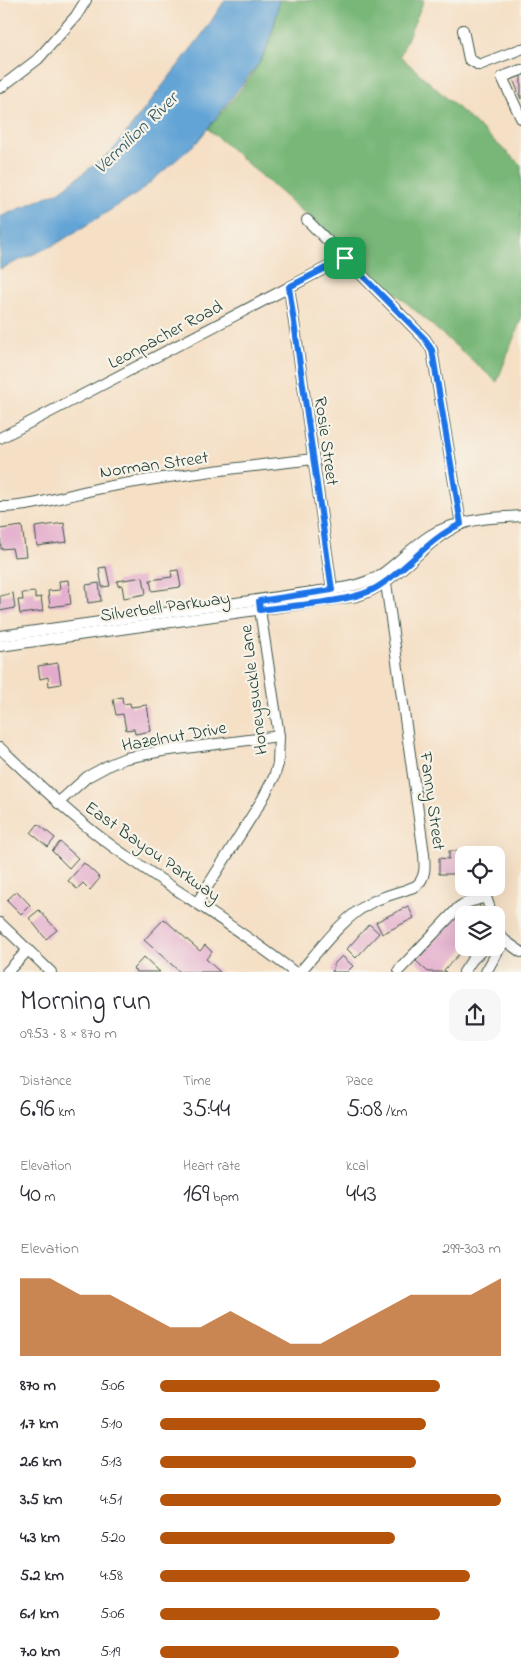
<!DOCTYPE html>
<meta charset="utf-8">
<style>
body{margin:0;font-family:"Indie Flower",sans-serif;background:#f7f7f7;color:#2b2b33;height:100vh;display:flex;flex-direction:column;font-size:19px;white-space:nowrap}
*{box-sizing:border-box;margin:0}
p{font-size:16px;color:#7c7c81}
.icon{flex:none;width:28px;height:28px;fill:none;stroke:currentColor;stroke-width:2;stroke-linecap:round;stroke-linejoin:round}
.map{position:relative;height:972px;overflow:hidden}
.panel{display:flex;flex-direction:column;background:#fff;flex:1}
.panel>*{flex:none}
.fabs{position:absolute;left:455px;top:846px;display:grid;gap:10px}
.fabs a{display:grid;place-items:center;width:50px;height:50px;border-radius:10px;background:#fff;box-shadow:0 5px 20px #0002;font-size:25px}
.pin{position:absolute;display:grid;place-items:center;width:42px;height:42px;color:#fff;margin:-21px;border-radius:10px;box-shadow:0 2px 8px #0006}
.round{display:grid;place-items:center;flex:none;width:52px;height:52px;border-radius:15px;background:#f7f7f7}
.overview{display:flex;align-items:center;justify-content:space-between;height:85px;padding:0 20px}
h1{font-size:28px;font-weight:600;line-height:38px}
.metrics{display:grid;grid-template-columns:repeat(3,1fr);gap:8px;height:85px;padding:5px 20px}
.metrics div{display:grid;align-content:center}
.metrics b{font-size:25px;font-weight:600}
.metrics small{font-size:14px;font-weight:400}
.metrics p{font-size:14px}
.chart{height:140px;padding:10px 20px}
.chart p{display:flex;justify-content:space-between}
.chart svg{width:100%;height:90px;margin-top:5px;fill:#b45309;opacity:.7}
ul{padding:0 20px;list-style:none;font-size:16px}
li{display:grid;grid-template-columns:80px 60px 1fr;align-items:center;height:38px}
li i{height:12px;border-radius:6px;background:#b45309}
.map>svg:first-child{display:block}
.forest{fill:#78b778;stroke:#4c7a56}
.water{fill:#63a4d6;stroke:#417085}
.building{fill:#e3abcc}
.lines{fill:none;stroke-linecap:round;stroke-linejoin:round}
.minor-casing{stroke:#3f554a;stroke-width:12}
.minor{stroke:#fff;stroke-width:10}
.route-casing{stroke:#fff;stroke-width:10}
.route{stroke:#1a73e8;stroke-width:6}
.labels{text-anchor:middle;stroke-width:4.5;stroke-linejoin:round;paint-order:stroke}
.street-label{font-size:18px;fill:#1f3d34;stroke:#f7f3e8}
.water-label{font-size:19px;font-style:italic;fill:#335c65;stroke:#f7f3e8}
</style>
<div class="map">
<svg width="521" height="972" viewBox="0 0 521 972">
<rect width="100%" height="100%" fill="#f7f3e8"/>
<filter id="ink" filterUnits="userSpaceOnUse"><feTurbulence type="fractalNoise" baseFrequency=".02" numOctaves="2"/><feDisplacementMap in="SourceGraphic" scale="10" xChannelSelector="R" yChannelSelector="G"/><feConvolveMatrix kernelMatrix="1 2 1 2 8 2 1 2 1" color-interpolation-filters="sRGB"/></filter>
<filter id="wash" filterUnits="userSpaceOnUse"><feTurbulence type="fractalNoise" baseFrequency=".0096" numOctaves="4" result="noise"/><feDisplacementMap in="SourceGraphic" scale="20" xChannelSelector="R" yChannelSelector="G"/><feGaussianBlur stdDeviation="1.12" result="paint"/><feColorMatrix in="noise" values="0 0 0 0 0 0 0 0 0 0 0 0 0 0 0 0 0 1.4 0 .05"/><feComposite in="paint" operator="in"/></filter>
<g filter="url(#wash)">
<rect width="100%" height="100%" fill="#f5dfc5"/>
<path class="forest" d="M279,0H424L400,56L521,165V319L497,382L208,129C227,105 257,74 268,45C274,31 277,15 279,0Z"/>
<path class="water" d="M225,0H279L277,13L268,45L259,63L197,142L138,193L56,244L0,269V217L60,191L112,151L204,32Z"/>
<g id="blocks">
<g class="building">
<path d="M521,76V99L513,79Z"/>
<path d="M64,523L67,542L37,546L35,527Z"/>
<path d="M22,526L26,556L14,557L12,548L1,549L0,529Z"/>
<path d="M106,567L110,586L102,587L99,568Z"/>
<path d="M178,570L181,587L152,591L150,580L172,577L171,571Z"/>
<path d="M143,577L146,594L124,598L122,585L118,586L117,581Z"/>
<path d="M68,580L71,604L50,607L48,591L60,590L59,581Z"/>
<path d="M99,583L101,601L88,603L86,585Z"/>
<path d="M35,592V598L41,597L43,611L20,614L18,600H23L22,593Z"/>
<path d="M13,593L15,608L0,611V596Z"/>
<path d="M58,663L61,684L49,686L48,677L40,679L38,666Z"/>
<path d="M122,697L123,704L130,703L131,707L147,705L151,731L135,734L134,729L126,730L123,714L116,715L113,699Z"/>
<path d="M38,824L55,838L48,847L31,833Z"/>
<path d="M60,842L78,858L69,868L52,851Z"/>
<path d="M449,851H460L459,874H439V858L449,859Z"/>
<path d="M84,863L100,878L90,890L83,883L77,889L68,881Z"/>
<path d="M17,891L30,905L21,914L7,900Z"/>
<path d="M479,904L483,915H464V949L444,970L446,972H428L416,961L464,909Z"/>
<path d="M408,906L414,918L382,934L376,922Z"/>
<path d="M39,910L57,930L46,939L29,918Z"/>
<path d="M164,919L200,951L205,945L212,952L206,959L220,972H180L144,940Z"/>
<path d="M369,924L379,933L356,958L347,949Z"/>
<path d="M342,956L353,966L347,972H332L334,964Z"/>
<path d="M144,957L160,972H137L133,969Z"/>
</g>
</g>
</g>
<g filter="url(#ink)">
<use href="#blocks" fill-opacity="0" stroke="#3f554a" stroke-width="1"/>
<g class="lines">
<g class="minor-casing">
<g id="minor">
<path d="M463,30L469,59L479,65L521,49"/>
<path d="M521,70L502,77L521,118"/>
<path d="M0,88L38,59L76,16L86,0"/>
<path d="M289,287L333,596"/>
<path d="M0,438L345,258"/>
<path d="M0,507C38,507 75,492 112,486C179,474 246,467 313,459"/>
<path d="M0,636L349,587C361,584 372,581 382,574C409,555 426,529 461,524L432,350L425,339L307,220"/>
<path d="M0,646L357,596C397,584 420,544 457,526C476,517 501,518 521,516"/>
<path d="M0,748C36,782 72,817 112,846C172,889 236,926 294,972"/>
<path d="M58,803L87,777L111,764L126,758L162,751L279,736"/>
<path d="M197,903L262,800L274,777L278,764L279,736L259,603"/>
<path d="M0,923L51,972"/>
<path d="M496,929L504,940"/>
<path d="M399,970L459,907L466,903L486,897L492,915"/>
<path d="M7,972L28,950"/>
<path d="M300,972C321,948 344,916 372,902C386,895 402,892 416,886C426,878 425,866 424,854L385,576"/>
<path d="M464,972L472,960L484,948"/>
<path d="M486,972L504,940L521,952"/>
</g>
</g>
<use href="#minor" class="minor"/>
</g>
</g>
<g class="lines" filter="url(#ink)">
<g class="route-casing">
<path id="route" d="M345,258L425,339L432,350L461,524C429,538 408,568 379,586C354,603 292,605 260,610L259,601L332,590L289,287Z"/>
</g>
<use href="#route" class="route"/>
</g>
<g class="labels">
<g class="street-label">
<text transform="translate(165 334) rotate(-28)" y="6">Leonpacher Road</text>
<text transform="translate(327 441) rotate(82)" y="6">Rosie Street</text>
<text transform="translate(154 464) rotate(-8)" y="6">Norman Street</text>
<text transform="translate(165 606) rotate(-8)" y="6">Silverbell Parkway</text>
<text transform="translate(253 690) rotate(-97)" y="6">Honeysuckle Lane</text>
<text transform="translate(174 736) rotate(-10)" y="6">Hazelnut Drive</text>
<text transform="translate(433 801) rotate(82)" y="6">Fanny Street</text>
<text transform="translate(153 851) rotate(35)" y="6">East Bayou Parkway</text>
</g>
<g class="water-label">
<text transform="translate(135 132) rotate(-44)" y="7">Vermilion River</text>
</g>
</g>
</svg>
<div class="fabs">
<a><svg class="icon" aria-label="locate" viewBox="0 0 24 24"><circle cx="12" cy="12" r="6"/><path d="M12 2v4M12 18v4M2 12h4M18 12h4"/></svg></a>
<a><svg class="icon" aria-label="layers" viewBox="0 0 24 24"><path d="M12 4l9 5-9 5-9-5zM3 14l9 5 9-5"/></svg></a>
</div>
<div class="pin" style="left:345px;top:258px;background:#1e9e55"><svg class="icon" aria-label="arrive" viewBox="0 0 24 24"><path d="M6 21V4h12l-3 4 3 4H6"/></svg></div>
</div>
<section class="panel">
<div class="overview"><div><h1>Morning run</h1><p>09:53 · 8 × 870 m</p></div><a class="round"><svg class="icon" aria-label="share" viewBox="0 0 24 24"><path d="M12 15V3M7 8l5-5 5 5M5 13v7h14v-7"/></svg></a></div>
<div class="metrics">
<div><p>Distance</p><b>6.96<small> km</small></b></div>
<div><p>Time</p><b>35:44</b></div>
<div><p>Pace</p><b>5:08<small> /km</small></b></div>
</div>
<div class="metrics">
<div><p>Elevation</p><b>40<small> m</small></b></div>
<div><p>Heart rate</p><b>169<small> bpm</small></b></div>
<div><p>kcal</p><b>443</b></div>
</div>
<div class="chart"><p><span>Elevation</span>299–303 m</p>
<svg viewBox="0 0 160 44" preserveAspectRatio="none"><path d="M0 44V6L10 6L20 14L30 14L40 22L50 30L60 30L70 22L80 30L90 38L100 38L110 30L120 22L130 14L140 14L150 14L160 6V44z"/></svg>
</div>
<ul>
<li><b>870 m</b>5:06<i style="width:82%"></i></li>
<li><b>1.7 km</b>5:10<i style="width:78%"></i></li>
<li><b>2.6 km</b>5:13<i style="width:75%"></i></li>
<li><b>3.5 km</b>4:51<i style="width:100%"></i></li>
<li><b>4.3 km</b>5:20<i style="width:69%"></i></li>
<li><b>5.2 km</b>4:58<i style="width:91%"></i></li>
<li><b>6.1 km</b>5:06<i style="width:82%"></i></li>
<li><b>7.0 km</b>5:19<i style="width:70%"></i></li>
</ul>
</section>
